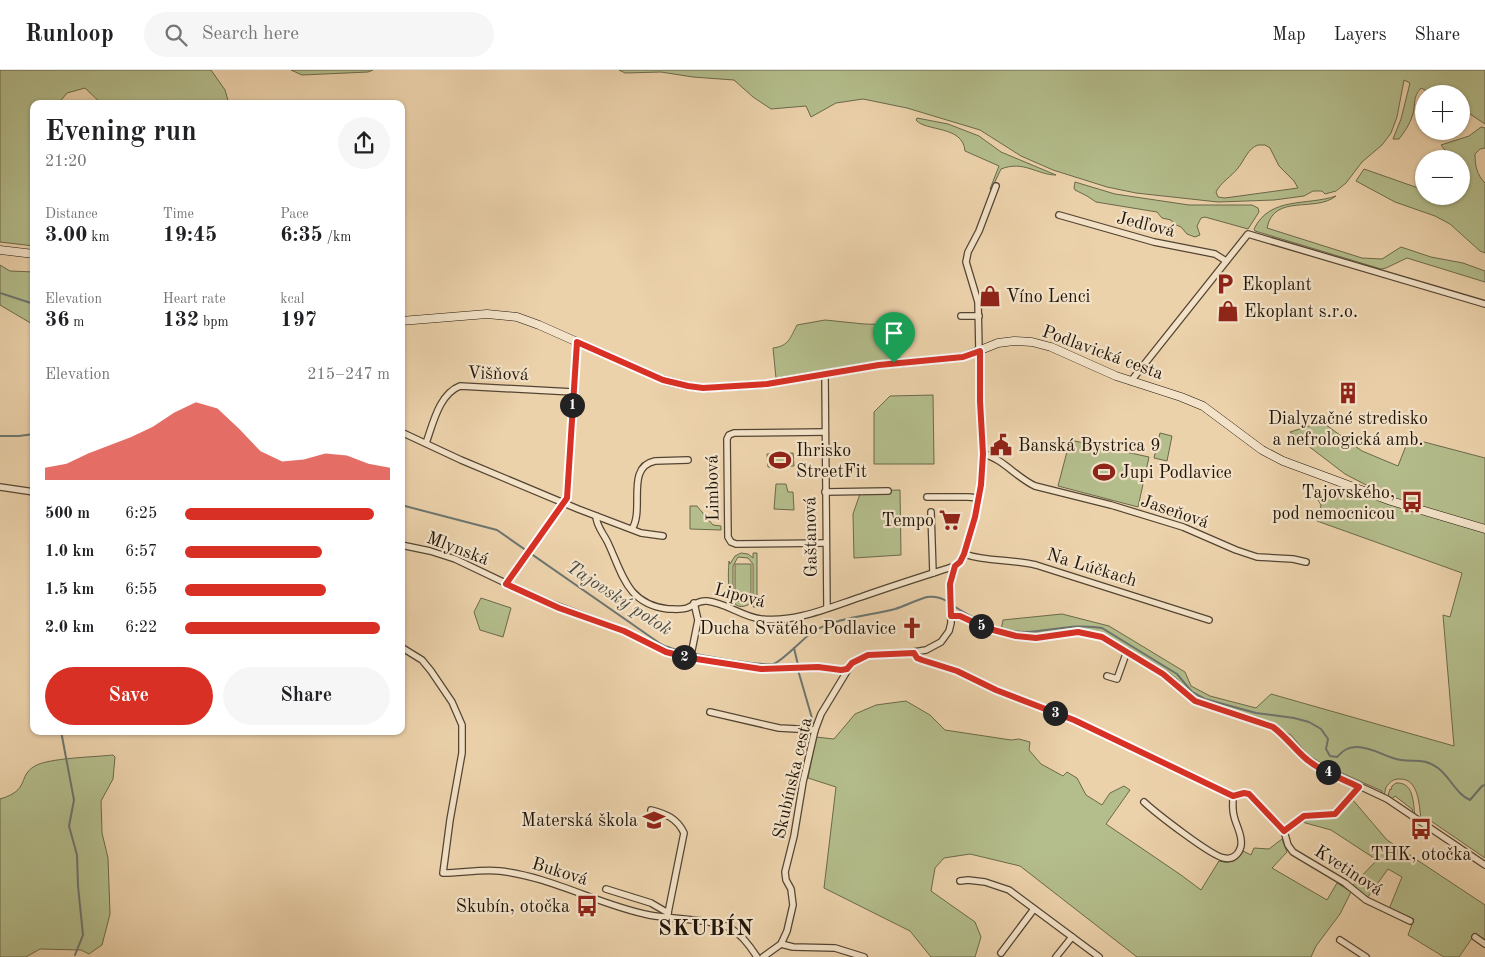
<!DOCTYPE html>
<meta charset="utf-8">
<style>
body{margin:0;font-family:"Old Standard TT",serif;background:#f6f6f6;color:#202124;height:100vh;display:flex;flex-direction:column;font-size:19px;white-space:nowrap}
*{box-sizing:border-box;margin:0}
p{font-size:16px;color:#757577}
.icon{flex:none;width:28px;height:28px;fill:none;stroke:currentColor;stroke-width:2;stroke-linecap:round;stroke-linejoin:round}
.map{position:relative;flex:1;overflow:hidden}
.sheet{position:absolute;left:30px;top:30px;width:375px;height:635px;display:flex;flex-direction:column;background:#fff;border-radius:10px;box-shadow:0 1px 4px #0004}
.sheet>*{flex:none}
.tools{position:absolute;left:1415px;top:15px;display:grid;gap:10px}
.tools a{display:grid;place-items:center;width:55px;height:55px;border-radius:50%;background:#fff;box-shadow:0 1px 4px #0004;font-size:25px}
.pin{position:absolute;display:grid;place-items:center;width:42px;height:42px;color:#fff;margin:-51px -21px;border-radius:50% 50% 50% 0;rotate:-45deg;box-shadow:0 0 5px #0007}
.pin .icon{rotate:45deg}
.km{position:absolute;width:25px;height:25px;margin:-12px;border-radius:50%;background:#222;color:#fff;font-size:14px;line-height:25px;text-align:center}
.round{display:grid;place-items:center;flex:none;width:52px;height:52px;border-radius:26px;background:#f6f6f6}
.headline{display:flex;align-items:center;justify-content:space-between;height:85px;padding:0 15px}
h1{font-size:28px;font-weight:700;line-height:38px}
.stats{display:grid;grid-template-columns:repeat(3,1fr);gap:8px;height:85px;padding:5px 15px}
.stats div{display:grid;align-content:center}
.stats b{font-size:21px;font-weight:700}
.stats small{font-size:14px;font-weight:400}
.stats p{font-size:14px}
.chart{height:140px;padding:10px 15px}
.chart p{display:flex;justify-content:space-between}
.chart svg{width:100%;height:90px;margin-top:5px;fill:#d93025;opacity:.7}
.button{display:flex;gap:10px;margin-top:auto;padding:10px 15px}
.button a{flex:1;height:58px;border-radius:30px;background:#d93025;color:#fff;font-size:20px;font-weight:700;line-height:58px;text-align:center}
.button a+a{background:#f6f6f6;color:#202124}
ul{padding:0 15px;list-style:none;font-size:16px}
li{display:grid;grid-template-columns:80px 60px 1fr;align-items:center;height:38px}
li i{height:12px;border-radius:6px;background:#d93025}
header{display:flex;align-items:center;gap:30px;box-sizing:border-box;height:70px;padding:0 25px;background:#fff;border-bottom:1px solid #e0e0e0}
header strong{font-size:24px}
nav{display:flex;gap:28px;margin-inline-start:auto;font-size:18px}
.search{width:350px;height:45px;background:#f6f6f6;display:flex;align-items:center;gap:12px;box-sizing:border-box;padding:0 18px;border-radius:28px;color:#757577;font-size:19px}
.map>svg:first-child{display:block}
.green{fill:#b4bd8c;stroke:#6a694b;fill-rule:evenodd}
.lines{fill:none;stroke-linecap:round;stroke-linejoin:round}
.stream{stroke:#6b7571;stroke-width:2}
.street-casing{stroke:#534432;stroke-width:8}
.secondary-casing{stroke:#20150a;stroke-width:9}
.street{stroke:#f3e2c8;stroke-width:5.5}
.secondary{stroke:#f3e2c8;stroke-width:8}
.route-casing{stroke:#fff;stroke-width:10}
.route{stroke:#d93025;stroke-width:6}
.labels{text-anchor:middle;stroke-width:4.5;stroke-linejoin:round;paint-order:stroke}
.street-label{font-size:18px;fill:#20150a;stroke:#f3e2c8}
.poi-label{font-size:18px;fill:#20150a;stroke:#f3e2c8;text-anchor:start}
.water-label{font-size:19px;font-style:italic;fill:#4c4d46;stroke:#f3e2c8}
.district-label{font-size:22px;font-weight:bold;letter-spacing:1px;fill:#20150a;stroke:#f3e2c8}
</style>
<header>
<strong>Runloop</strong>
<div class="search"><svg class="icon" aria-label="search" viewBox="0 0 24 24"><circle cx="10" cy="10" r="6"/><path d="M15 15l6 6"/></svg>Search here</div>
<nav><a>Map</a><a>Layers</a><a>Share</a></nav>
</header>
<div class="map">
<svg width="1485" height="887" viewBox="0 0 1485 887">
<rect width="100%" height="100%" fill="#ecd2ab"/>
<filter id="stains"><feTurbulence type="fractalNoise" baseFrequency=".004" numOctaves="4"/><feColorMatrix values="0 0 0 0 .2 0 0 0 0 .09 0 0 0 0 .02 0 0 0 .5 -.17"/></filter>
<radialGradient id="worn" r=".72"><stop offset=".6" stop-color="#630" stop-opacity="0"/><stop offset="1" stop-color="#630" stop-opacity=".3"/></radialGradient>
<g class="green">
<path d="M0,0H211L225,20L229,34H102L85,18L67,23L58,34H34V176L0,172Z"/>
<path d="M291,0H373L368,2L302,5Z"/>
<path d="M619,0H1485V54L1467,42L1461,40V24H1433L1421,18C1412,28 1416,33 1413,44C1410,54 1405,61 1399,69H1393L1401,49L1410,13L1404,10L1397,47L1391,63L1382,75L1362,92L1346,113L1336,121L1325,124L1322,121H1313L1304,126L1274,130L1218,132L1136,123L1107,117L1053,100L1021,86L980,60L907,38L863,29L836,33L811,47L806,36L771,39L753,27L734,10L693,7L661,2L625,3ZM1258,75H1265L1270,78L1279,96L1294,111L1298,118L1225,128L1218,127L1216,122C1221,112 1231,107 1238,98C1244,91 1248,78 1258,75Z"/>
<path d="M917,48L948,54L979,66L1001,82L1056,105C1037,105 1024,90 1001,99L991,120L990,119L999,96L965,81C963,55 926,62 916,50Z"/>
<path d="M1481,57L1485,58V78L1480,79L1475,84C1475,96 1477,105 1485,113V183L1480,181L1450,154L1435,146L1395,132L1356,111L1364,99L1424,120V126H1461V89H1447L1448,84L1441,75L1469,66Z"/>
<path d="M1075,112L1115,124L1189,135H1252L1258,138L1259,142L1248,159L1205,147L1201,148L1197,156L1200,165L1195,167L1187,164L1181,157L1174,154L1171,150L1162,148L1157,142L1096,132L1087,126L1075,120L1074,118Z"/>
<path d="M1336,126C1315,143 1274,123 1267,158L1362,188L1382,189L1401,177L1431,187L1463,193L1485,201V212L1407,188L1386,198L1381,199L1255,161L1254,159C1270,126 1307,136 1336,126Z"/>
<path d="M0,195L10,201L34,202V255L0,235Z"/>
<path d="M825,250L864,254L903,255L902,281L898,282L899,288L776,308L773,278C789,276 790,268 797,255Z"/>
<path d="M933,325L934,394H874V342L890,326Z"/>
<path d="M1322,352L1362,381L1398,396L1409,368L1485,388V788L1431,751L1428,754L1421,749C1419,735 1419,708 1399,709C1393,709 1390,712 1386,717L1384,726L1381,724L1382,721L1324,695L1307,684L1291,665L1259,651L1260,648L1202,632L1189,623L1177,609L1167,601L1105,564L1086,560L1026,564L1001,560L1003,550L1062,544L1109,556L1185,602L1191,616L1210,626L1256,638L1271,624L1454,676L1443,545L1450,547L1462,503L1317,451L1321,435L1312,420C1330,422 1349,426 1367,426L1370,417L1345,404L1290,362Z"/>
<path d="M1160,363L1172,366L1167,391L1154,388Z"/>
<path d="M1070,370L1149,387L1138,437L1058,416Z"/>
<path d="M793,383L794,396L768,397L767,384Z"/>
<path d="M776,414H786L788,422H793L794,440L774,439Z"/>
<path d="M900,420L901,485L854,488L853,444L861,421Z"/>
<path d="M690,436H697L713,455L721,456V460L690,459Z"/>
<path d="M741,483L748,484L753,488V483H757V537H753V532C725,551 728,505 729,491L730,494L735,486ZM738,487L748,488L753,494V525L748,531L743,533L737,531L733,524V496Z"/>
<rect x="735" y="494" width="16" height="31"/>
<path d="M481,528L511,538L503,567L480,560L474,542Z"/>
<path d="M906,631L930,645L945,660L1011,670L1019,669L1030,672L1029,680L1041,694L1063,706L1067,702L1077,708L1086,725L1102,735L1110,723L1124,716L1130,720L1106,754L1181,805L1201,820L1219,791C1230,794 1238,791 1243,781L1251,785L1254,778L1269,779L1282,769L1287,782L1272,798L1327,830L1337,813L1351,822L1340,844L1316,876L1311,887H1137L1020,796L970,784L944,788L935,798L931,821L975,852L981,867L975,887H931L910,861L824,818L836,717L808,708L816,667L834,669L855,644L876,635Z"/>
<path d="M113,685L115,687L113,709L101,731L102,763L108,788L110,844L102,875L89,884L81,880L40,879L26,887H0V729C31,720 17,706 35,696C48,688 95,687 113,685Z"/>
<path d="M1396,713C1414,712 1413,732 1415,746L1411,743L1413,740L1395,726L1392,729L1388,726L1390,719L1391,720L1392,716Z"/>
<path d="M1352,729L1387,770L1485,835V870L1475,864L1459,887H1444L1408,865L1414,849L1389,839L1402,807L1388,799L1367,828L1353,815L1377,790L1331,760L1302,752C1313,747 1328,751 1338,745C1344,742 1348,734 1352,729Z"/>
</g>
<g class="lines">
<g class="stream">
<path d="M0,223L34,234"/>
<path d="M0,366H19L34,364"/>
<path d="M401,435L497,460L655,570C659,573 663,576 668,577C682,583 759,596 773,594C782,592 803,568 814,561C838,547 868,546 895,539C905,536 916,530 927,527C935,526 942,528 948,532"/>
<path d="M952,535C974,549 998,562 1025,562C1051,561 1076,553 1102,558L1177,604L1192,622L1205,629L1256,643L1294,648L1309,652L1321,659L1328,669L1326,679L1330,686L1337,687C1343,681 1347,677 1356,677C1371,676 1386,688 1401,690C1416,692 1424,688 1438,698C1450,707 1457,725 1470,730L1482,716L1485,715"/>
<path d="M794,578L798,595"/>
<path d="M798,600L814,655"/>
<path d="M61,661L74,730L69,756L77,785L78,816L83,865L75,885"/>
</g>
<g class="street-casing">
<g id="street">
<path d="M1059,145L1154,172L1215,184L1226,191"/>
<path d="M961,246H979"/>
<path d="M825,305L827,538"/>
<path d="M1131,311L1248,164L1485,234"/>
<path d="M401,362L461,390L578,439L641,463L663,466"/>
<path d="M825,362L734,363L729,365L727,369L728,467L731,472L736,474L825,473"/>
<path d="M426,373C433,354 439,324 460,316L573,322"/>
<path d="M983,384C1002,388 1017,408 1035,416L1111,435L1183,457L1236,480L1257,487L1293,489L1306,492"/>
<path d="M0,417L34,422"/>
<path d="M825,422L888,421"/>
<path d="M927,427H968L979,428"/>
<path d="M931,442L933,503"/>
<path d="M596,446C596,456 604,464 608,473C623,505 627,534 668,539C674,539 681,540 687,538C695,535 698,530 707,531C727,533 742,547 761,549C795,553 830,537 861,527C892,516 924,506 955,496"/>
<path d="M632,459C645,439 625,397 655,391L688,390"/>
<path d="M401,475L430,481L455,489L539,529L624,561L667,582L690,588L761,599L818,597L835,600L847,599"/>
<path d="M964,484C987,492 1012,489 1036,495L1209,550"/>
<path d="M506,514L567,429L577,272"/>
<path d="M951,546H960L986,558L1016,566L1036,568L1078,562L1102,567L1163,604L1195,631L1273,657L1283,665L1305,688L1319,697L1387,729L1485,795"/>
<path d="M401,577L422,590L431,601L452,632L462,655V683L450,750L443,803C462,803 481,799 500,801C552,807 599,835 649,845C670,849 715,849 732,859C743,866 750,876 757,887"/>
<path d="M692,580L698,550L694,533"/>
<path d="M914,583L917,587L922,590L957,601L996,620L1074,650L1233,726"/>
<path d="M1107,606L1117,609L1127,581"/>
<path d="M710,642L779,658L815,660"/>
<path d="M1233,726L1244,723L1249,724L1284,761L1288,775L1293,782L1345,813L1366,830L1410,851"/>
<path d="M1144,732C1156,743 1211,786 1224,788C1233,790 1239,784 1241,776C1243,765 1236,756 1234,746C1232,739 1233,733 1233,726"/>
<path d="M651,740C666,744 677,748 684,763L667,848"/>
<path d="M1284,761L1304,747L1335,744L1359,717"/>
<path d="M960,811L968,810L985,812L1009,820L1099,887"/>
<path d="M606,819L651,833L668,843"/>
<path d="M1475,867L1485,874"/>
<path d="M1340,870L1366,887"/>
<path d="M781,874L793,877L835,878L864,887"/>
<path d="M1001,883L1034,839"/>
<path d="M763,887L781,874L787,861L793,835L791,819L786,810L785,802L794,766L803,712L815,660L821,644L852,593L868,585L901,584L926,580L941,572L949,561L951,553L950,514L955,496L960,492L964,484L975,447L981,415L983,384L980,331L978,232L966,192L968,182L979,161L996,116"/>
<path d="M1056,887L1072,867"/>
</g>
</g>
<g class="secondary-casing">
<g id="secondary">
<path d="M0,180L34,184"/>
<path d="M401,251L487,244L517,247L539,255L663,310L688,316L703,318L767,314L879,295L963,287L998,273L1014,271L1032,272L1051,277L1116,306L1181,327L1203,336L1262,380L1283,391L1391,431L1485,459"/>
</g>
</g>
<use href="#street" class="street"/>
<use href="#secondary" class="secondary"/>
</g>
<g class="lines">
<g class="route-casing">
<path id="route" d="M577,272L663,310L688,316L703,318L767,314L879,295L963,287L980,281V331L983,384L981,415L975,447L964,484L960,492L955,496L950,514L951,546H960L986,558L1016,566L1036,568L1078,562L1102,567L1163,604L1195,631L1273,657C1285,666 1293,677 1304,687C1319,701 1341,708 1359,717L1335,744L1304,746L1284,761L1249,724L1244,723L1233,726L1074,650L996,620L957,601L922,590L917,588L914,583L868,585L852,593L847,599L841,600L818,597L761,599L690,588L666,582L624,561L559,538L506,514L567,428Z"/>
</g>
<use href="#route" class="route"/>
</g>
<defs>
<g id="parking-bare" transform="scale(1.725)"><path d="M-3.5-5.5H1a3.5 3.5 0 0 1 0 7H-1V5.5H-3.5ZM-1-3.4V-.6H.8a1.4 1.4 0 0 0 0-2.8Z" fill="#8f2418" stroke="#f3e2c8" stroke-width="2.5" paint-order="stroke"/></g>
<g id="shop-bare" transform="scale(1.725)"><path d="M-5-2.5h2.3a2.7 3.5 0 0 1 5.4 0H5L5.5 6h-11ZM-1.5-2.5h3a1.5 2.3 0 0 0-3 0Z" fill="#8f2418" stroke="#f3e2c8" stroke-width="2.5" paint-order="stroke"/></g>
<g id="building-bare" transform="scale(1.725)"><path d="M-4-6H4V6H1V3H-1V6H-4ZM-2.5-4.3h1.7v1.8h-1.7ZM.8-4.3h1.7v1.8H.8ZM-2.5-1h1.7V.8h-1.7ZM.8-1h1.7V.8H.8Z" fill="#8f2418" stroke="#f3e2c8" stroke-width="2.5" paint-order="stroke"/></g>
<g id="civic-bare" transform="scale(1.725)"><path d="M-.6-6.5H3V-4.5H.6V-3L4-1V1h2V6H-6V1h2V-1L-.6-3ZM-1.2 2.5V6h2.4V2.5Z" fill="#8f2418" stroke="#f3e2c8" stroke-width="2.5" paint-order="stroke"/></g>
<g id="stadium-bare" transform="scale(1.725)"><path d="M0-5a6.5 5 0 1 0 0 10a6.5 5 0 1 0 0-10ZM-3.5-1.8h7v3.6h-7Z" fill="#8f2418" stroke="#f3e2c8" stroke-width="2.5" paint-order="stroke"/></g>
<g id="bus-bare" transform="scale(1.725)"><path d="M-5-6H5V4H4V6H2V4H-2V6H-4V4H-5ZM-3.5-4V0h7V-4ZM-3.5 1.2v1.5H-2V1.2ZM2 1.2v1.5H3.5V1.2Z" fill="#8f2418" stroke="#f3e2c8" stroke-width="2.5" paint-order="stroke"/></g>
<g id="supermarket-bare" transform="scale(1.725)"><path d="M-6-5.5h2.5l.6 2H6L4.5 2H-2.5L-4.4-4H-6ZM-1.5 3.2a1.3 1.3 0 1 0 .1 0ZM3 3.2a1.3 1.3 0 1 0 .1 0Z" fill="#8f2418" stroke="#f3e2c8" stroke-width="2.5" paint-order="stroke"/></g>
<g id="church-bare" transform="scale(1.725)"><path d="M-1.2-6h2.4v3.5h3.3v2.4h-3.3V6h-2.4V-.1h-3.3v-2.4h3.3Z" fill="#8f2418" stroke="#f3e2c8" stroke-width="2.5" paint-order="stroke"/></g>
<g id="school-bare" transform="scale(1.725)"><path d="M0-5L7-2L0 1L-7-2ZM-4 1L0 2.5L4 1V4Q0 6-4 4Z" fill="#8f2418" stroke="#f3e2c8" stroke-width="2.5" paint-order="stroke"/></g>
</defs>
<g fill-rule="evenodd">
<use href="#parking-bare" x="1225" y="214"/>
<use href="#shop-bare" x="990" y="226"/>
<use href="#shop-bare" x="1228" y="241"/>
<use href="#building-bare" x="1348" y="323"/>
<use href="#civic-bare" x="1001" y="375"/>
<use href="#stadium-bare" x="780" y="390"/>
<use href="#stadium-bare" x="1104" y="402"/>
<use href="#bus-bare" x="1412" y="432"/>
<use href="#supermarket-bare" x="950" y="450"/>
<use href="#church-bare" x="912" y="558"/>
<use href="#school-bare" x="654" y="750"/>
<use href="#bus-bare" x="1421" y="759"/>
<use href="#bus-bare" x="587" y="836"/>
</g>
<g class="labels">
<g class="street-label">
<text transform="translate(1146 154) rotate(14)" y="6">Jedľová</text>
<text transform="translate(1103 282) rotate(20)" y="6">Podlavická cesta</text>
<text transform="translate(498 303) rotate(2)" y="6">Višňová</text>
<text transform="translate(712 418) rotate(-91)" y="6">Limbová</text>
<text transform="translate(1175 441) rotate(19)" y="6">Jaseňová</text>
<text transform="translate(810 467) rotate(-91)" y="6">Gaštanová</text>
<text transform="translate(458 478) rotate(21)" y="6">Mlynská</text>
<text transform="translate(1092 497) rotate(17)" y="6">Na Lúčkach</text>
<text transform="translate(740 525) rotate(15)" y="6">Lipová</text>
<text transform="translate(792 708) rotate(-77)" y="6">Skubínska cesta</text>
<text transform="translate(1349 800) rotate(33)" y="6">Kvetinová</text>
<text transform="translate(560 801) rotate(17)" y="6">Buková</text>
</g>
<g class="poi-label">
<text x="1242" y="220">Ekoplant</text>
<text x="1006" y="232">Víno Lenci</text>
<text x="1244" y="247">Ekoplant s.r.o.</text>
<text x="1348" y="354" text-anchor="middle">Dialyzačné stredisko<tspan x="1348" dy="21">a nefrologická amb.</tspan></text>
<text x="1018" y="381">Banská Bystrica 9</text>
<text x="796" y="386">Ihrisko<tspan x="796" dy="21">StreetFit</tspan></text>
<text x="1120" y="408">Jupi Podlavice</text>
<text x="1395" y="428" text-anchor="end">Tajovského,<tspan x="1395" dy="21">pod nemocnicou</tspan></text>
<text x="934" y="456" text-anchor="end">Tempo</text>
<text x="896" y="564" text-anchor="end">Ducha Svätého Podlavice</text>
<text x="638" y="756" text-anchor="end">Materská škola</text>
<text x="1421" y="790" text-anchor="middle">THK, otočka</text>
<text x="570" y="842" text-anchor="end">Skubín, otočka</text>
</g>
<g class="water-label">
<text transform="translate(620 527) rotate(33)" y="7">Tajovský potok</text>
</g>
<g class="district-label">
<text x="706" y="865">SKUBÍN</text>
</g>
</g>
<rect width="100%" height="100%" filter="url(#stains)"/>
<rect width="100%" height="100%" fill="url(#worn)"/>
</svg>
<div class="tools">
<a>+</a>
<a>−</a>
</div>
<div class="pin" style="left:894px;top:293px;background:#1e9e55"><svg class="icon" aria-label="arrive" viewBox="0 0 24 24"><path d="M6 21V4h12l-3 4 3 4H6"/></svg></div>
<b class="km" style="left:572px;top:335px">1</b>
<b class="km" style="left:684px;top:587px">2</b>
<b class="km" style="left:1055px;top:643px">3</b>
<b class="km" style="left:1328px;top:702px">4</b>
<b class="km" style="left:981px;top:556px">5</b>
<section class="sheet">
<div class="headline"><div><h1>Evening run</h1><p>21:20</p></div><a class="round"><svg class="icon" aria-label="share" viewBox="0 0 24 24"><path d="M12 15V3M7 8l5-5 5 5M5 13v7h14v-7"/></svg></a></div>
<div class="stats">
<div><p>Distance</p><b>3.00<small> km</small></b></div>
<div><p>Time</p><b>19:45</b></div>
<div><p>Pace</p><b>6:35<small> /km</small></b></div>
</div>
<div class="stats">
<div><p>Elevation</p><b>36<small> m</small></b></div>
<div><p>Heart rate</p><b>132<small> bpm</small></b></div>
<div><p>kcal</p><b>197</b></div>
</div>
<div class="chart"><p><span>Elevation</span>215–247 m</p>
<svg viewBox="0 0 160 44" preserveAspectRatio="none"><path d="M0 44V38L10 36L20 31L30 27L40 23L50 18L60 11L70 6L80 9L90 19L100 30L110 35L120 34L130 31L140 32L150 36L160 38V44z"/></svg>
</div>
<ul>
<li><b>500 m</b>6:25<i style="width:92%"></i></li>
<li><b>1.0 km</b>6:57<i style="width:67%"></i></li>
<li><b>1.5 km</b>6:55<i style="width:69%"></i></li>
<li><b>2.0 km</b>6:22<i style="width:95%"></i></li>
</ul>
<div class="button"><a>Save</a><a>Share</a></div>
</section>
</div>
